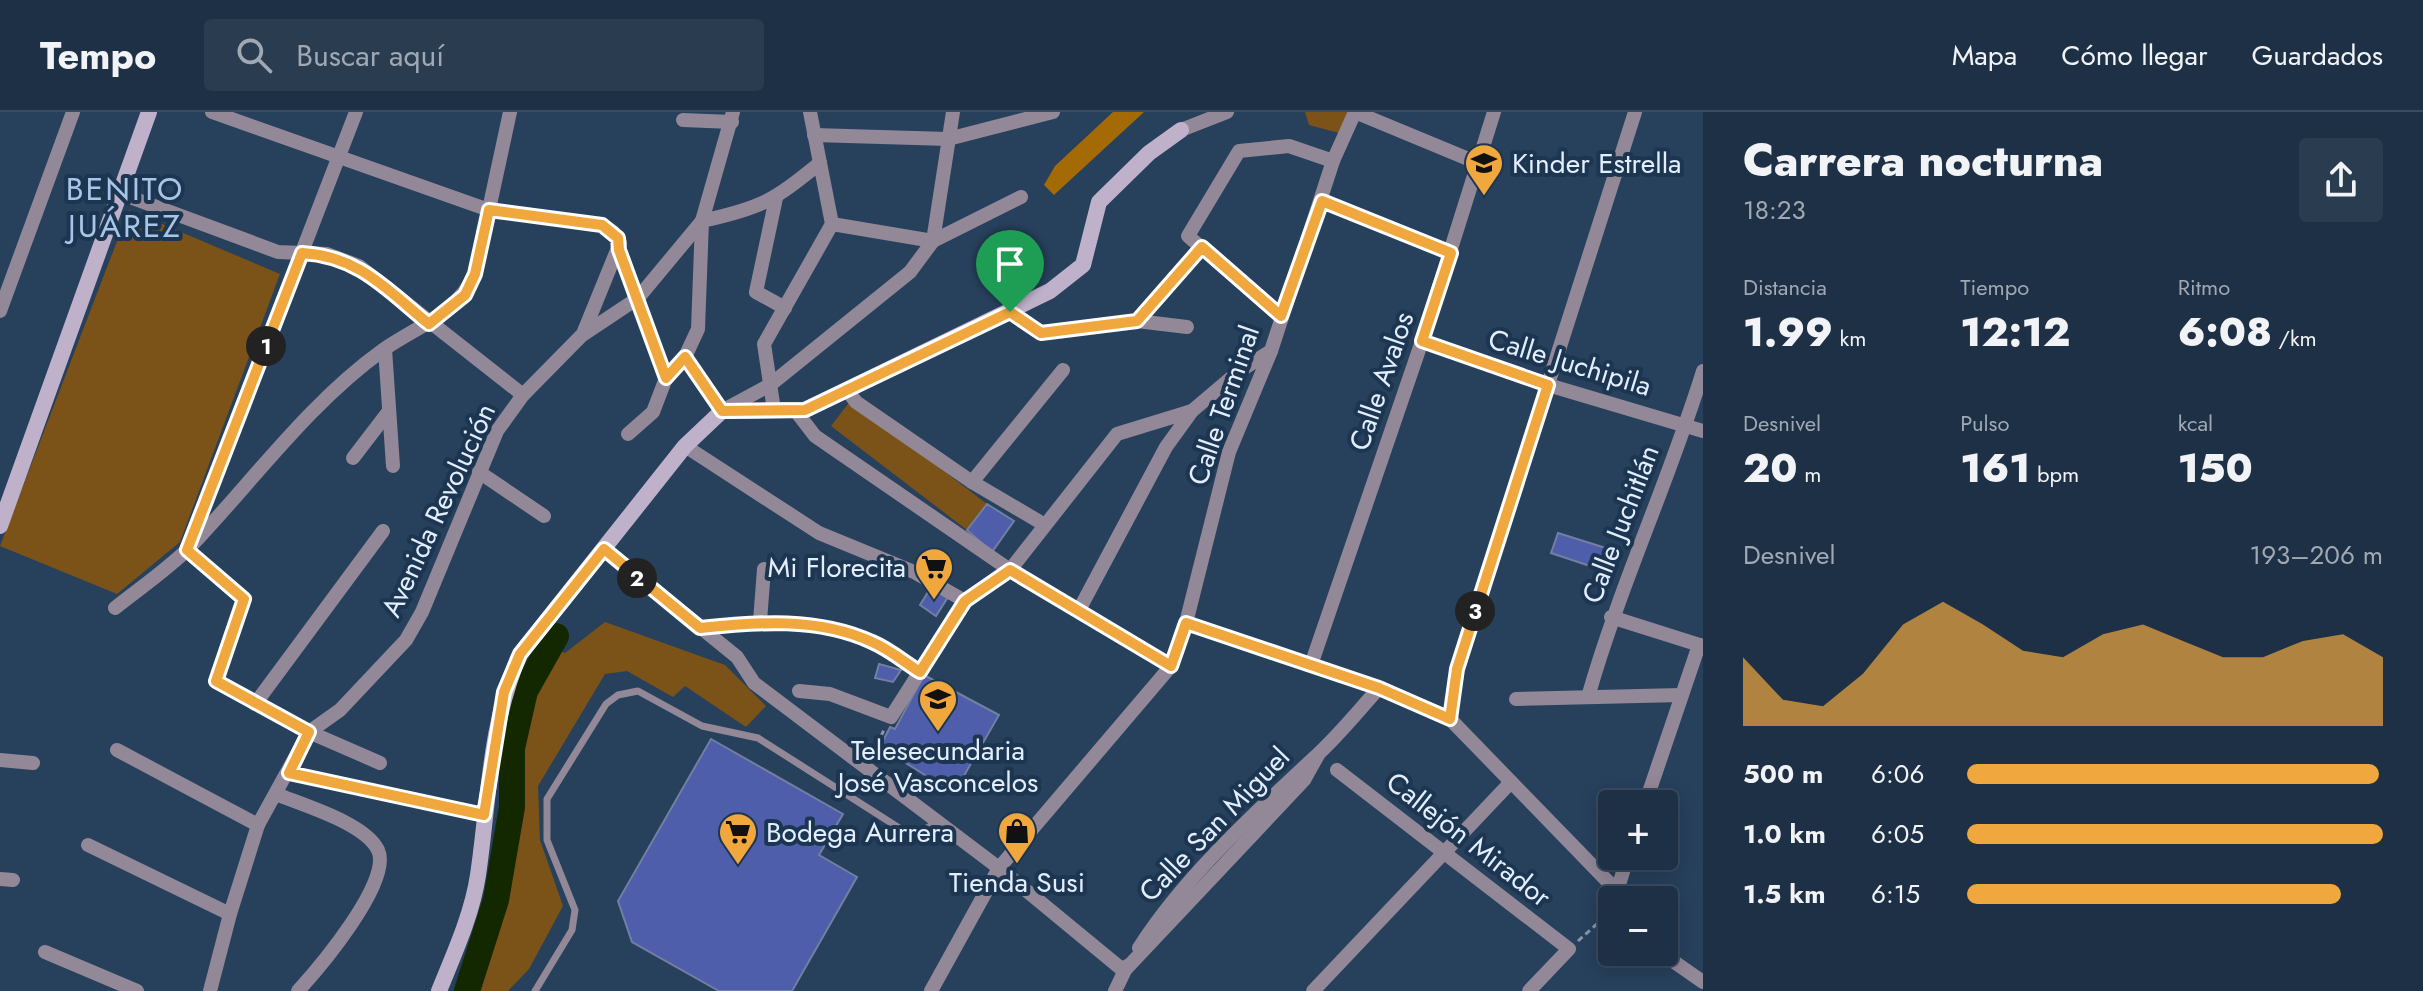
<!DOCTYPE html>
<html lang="es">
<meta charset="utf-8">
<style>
body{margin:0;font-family:Jost,sans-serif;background:#2a3c50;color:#f1f3f6;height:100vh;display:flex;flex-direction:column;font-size:30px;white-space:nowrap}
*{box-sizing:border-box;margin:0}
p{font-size:26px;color:#a0a9b3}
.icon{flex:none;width:44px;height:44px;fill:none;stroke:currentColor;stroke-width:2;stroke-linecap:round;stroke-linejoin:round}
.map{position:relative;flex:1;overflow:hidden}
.drawer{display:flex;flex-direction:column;background:#1d3045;width:720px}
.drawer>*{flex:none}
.buttons{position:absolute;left:1598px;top:678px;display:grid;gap:16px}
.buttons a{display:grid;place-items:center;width:80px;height:80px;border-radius:8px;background:#1d3045;box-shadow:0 4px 20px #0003,0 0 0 2px #3b4b5e;font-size:40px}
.pin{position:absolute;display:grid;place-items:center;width:68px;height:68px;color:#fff;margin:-82px -34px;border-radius:50% 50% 50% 0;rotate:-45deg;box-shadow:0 0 8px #0007}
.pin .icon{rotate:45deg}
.km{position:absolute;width:40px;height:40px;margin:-20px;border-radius:50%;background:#222;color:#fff;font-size:22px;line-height:40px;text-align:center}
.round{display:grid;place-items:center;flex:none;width:84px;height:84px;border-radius:8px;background:#2a3c50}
.headline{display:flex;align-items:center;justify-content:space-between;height:136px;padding:0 40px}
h1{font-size:44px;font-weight:800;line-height:60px}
.stats{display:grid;grid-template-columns:repeat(3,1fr);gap:12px;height:136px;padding:8px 40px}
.stats div{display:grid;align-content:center}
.stats b{font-size:40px;font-weight:800}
.stats small{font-size:22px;font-weight:400}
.stats p{font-size:22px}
.chart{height:224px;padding:16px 40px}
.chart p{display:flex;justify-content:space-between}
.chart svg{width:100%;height:144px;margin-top:8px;fill:#efa73e;opacity:.7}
ul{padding:0 40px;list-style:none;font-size:26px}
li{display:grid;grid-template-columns:128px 96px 1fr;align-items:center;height:60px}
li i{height:20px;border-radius:10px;background:#efa73e}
header{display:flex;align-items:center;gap:48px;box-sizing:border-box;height:112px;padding:0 40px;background:#1d3045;border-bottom:2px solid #3b4b5e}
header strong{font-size:38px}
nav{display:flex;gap:44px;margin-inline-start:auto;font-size:28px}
.search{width:560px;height:72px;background:#2a3c50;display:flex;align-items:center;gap:20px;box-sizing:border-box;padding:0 28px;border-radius:8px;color:#a0a9b3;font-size:30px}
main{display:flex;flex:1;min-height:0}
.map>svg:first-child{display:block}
.green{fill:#7b5319}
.forest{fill:#a36a06}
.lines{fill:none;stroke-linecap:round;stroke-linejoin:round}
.river{stroke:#142800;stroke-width:26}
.building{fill:#4e5eaa;stroke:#737ea3;stroke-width:2}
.path{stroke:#8698ae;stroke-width:3;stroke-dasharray:6 4;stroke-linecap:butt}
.lane{stroke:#928898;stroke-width:7}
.street{stroke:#928898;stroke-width:14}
.secondary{stroke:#c0b1cb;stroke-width:16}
.route-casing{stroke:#fff;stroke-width:16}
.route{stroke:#efa73e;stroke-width:10}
.labels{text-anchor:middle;stroke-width:8;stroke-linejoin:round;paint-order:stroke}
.poi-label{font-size:28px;fill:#e2eefd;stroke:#1c3551;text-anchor:start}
.street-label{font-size:28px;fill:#e2eefd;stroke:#1c3551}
.quarter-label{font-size:32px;letter-spacing:2px;fill:#a8c5e8;stroke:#1c3551}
</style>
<header>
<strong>Tempo</strong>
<div class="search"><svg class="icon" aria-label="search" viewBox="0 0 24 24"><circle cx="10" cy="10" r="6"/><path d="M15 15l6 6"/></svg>Buscar aquí</div>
<nav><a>Mapa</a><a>Cómo llegar</a><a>Guardados</a></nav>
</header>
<main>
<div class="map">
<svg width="1703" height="879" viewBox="0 0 1703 879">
<rect width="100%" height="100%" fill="#27405c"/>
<g class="green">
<path d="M1305,0H1348L1339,21L1309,13Z"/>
<path d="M129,98L280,162L180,430L117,482L0,434Z"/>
<path d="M851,288L987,392L967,418L831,314Z"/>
<path d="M605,510L725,553L766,594L746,615L685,574L673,585L627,559L605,562L538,674L540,728L563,794L529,857L508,879H472L501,789L515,698L516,637L529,581L555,537L565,541Z"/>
</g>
<path class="forest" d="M1113,0H1144L1054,83L1044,73L1055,54Z"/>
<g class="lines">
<path class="river" d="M467,879L496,788L512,695V636L525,579L556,524"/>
</g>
<g class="building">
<path d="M987,392L1014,409L992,440L967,418Z"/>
<path d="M1558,421L1612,438L1605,459L1551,441Z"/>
<path d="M931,475L948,485L936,504L920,493Z"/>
<path d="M879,552L901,558L893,570L875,566Z"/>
<path d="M924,563L999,603L954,681L880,635L890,615L895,617Z"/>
<path d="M711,627L843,702L819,743L857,765L792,879H719L632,830L618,789Z"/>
</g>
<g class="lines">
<g class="path">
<path d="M1452,591L1455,571"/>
<path d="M872,642L885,616"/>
<path d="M1578,829L1599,810"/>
</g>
<path class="lane" d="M535,879L572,818L575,798L547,728V687L606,592L618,583L638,579L702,614L758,626L907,721L915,722L937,711"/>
<g class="street">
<path d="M810,0L832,112"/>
<path d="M1355,0L1478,51"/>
<path d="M683,8L732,10"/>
<path d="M1181,18L1227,0"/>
<path d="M814,23L948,27L1053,0"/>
<path d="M119,81L278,140L327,142L359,154L523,283"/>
<path d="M776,86L756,180L785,196"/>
<path d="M1322,89L1451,141"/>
<path d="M702,109C762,96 773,89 820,51"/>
<path d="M832,112L933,129"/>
<path d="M933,129L953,0"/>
<path d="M619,138L666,266"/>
<path d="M0,199L73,0"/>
<path d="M1010,200L1041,221L1137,209L1202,135"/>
<path d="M1281,204L1188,124L1239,39L1289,34L1333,49"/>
<path d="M1137,209L1187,215"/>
<path d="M584,222L638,186L702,109"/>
<path d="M1422,229L1548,273L1703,319"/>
<path d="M385,237L393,354"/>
<path d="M685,245L722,299L770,273L910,160L933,129L1021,85"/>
<path d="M847,278L856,290L972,370L1045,413"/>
<path d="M774,298L764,232L832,112"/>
<path d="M795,298L815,324L1010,458L1171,554"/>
<path d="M628,322L653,300L666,266L685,245L698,217L702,109L733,0"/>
<path d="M685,334L819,421L914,460L965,489"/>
<path d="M353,346L389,299"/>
<path d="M479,360L544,404"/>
<path d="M972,370L1063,258"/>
<path d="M190,430L356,0"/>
<path d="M604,437L737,545L754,571L999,756L1124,859L1304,668L1318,643"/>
<path d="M187,438L244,487L216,569L309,620L380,651"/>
<path d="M115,496C140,476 168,457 191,434C253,369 309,291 383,238C417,214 456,203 475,162L510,0"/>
<path d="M1079,498L1166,335L1192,299L1238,260L1271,239"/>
<path d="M1611,505L1703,534"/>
<path d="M760,509L764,457"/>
<path d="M1186,511L1379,576L1450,607L1617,779L1612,788"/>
<path d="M700,516C757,510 817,505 872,530C889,537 904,550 920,560"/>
<path d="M1311,553L1422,229L1494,0"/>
<path d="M1457,557L1635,0"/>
<path d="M799,579L830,582L891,605L965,489L1010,458L1117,322L1192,299"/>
<path d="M1588,585C1620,473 1669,369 1703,259"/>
<path d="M1516,587L1681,583"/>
<path d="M255,592L383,419"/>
<path d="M117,638L258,713"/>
<path d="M0,648L33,651"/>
<path d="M1337,658L1569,837L1529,879"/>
<path d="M289,661L484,703"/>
<path d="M276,682C303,693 365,711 378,738C393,769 319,856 298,879"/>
<path d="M1645,692L1699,533"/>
<path d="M88,733L230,802"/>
<path d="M0,767L13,768"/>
<path d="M1617,779L1628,744"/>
<path d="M1612,789L1608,802L1612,807"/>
<path d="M1139,836C1186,763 1254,702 1317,643C1339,623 1359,598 1379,576"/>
<path d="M45,840L137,879"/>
<path d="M1660,840L1703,870"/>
<path d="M210,879L230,802L258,713L309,620L340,598L406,528L422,500L497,319L523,283L583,222L620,131L613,120L602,113L489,98L212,0"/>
<path d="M931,879L999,756L1171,554L1186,511L1229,340L1271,239L1333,49L1355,0"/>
<path d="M1115,879L1127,854"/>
<path d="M1313,879L1511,670"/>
</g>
<g class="secondary">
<path d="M0,414L149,0"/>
<path d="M439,879C454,842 472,803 478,763C489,689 489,612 520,542L685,334L722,299L805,298L1050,179L1083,153L1099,90L1149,41L1181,18"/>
</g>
</g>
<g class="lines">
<g class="route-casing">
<path id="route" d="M1322,89L1451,141L1422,229L1548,273L1457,557L1450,607L1379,576L1186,511L1171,554L1010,458L965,489L920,560C904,550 889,537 872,530C818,505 757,510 700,516L604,437L520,542L504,580L484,703L289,661L309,620L216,569L244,487L187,438L302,141C359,144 387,178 429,212L465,183L475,162L489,98L602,113L618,126L619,138L666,266L685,245L722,299L805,298L1010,200L1041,221L1137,209L1202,135L1281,204Z"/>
</g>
<use href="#route" class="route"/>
</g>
<defs>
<g id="school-pin" transform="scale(2)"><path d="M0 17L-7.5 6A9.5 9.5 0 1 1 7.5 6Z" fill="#efa73e" stroke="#1c3551"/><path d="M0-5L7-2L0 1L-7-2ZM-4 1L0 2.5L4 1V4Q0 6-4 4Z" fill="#111"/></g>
<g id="supermarket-pin" transform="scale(2)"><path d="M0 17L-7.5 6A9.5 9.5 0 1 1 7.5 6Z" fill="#efa73e" stroke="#1c3551"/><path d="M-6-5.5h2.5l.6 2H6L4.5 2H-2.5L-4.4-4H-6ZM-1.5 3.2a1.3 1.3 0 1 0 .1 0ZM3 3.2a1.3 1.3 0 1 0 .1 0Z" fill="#111"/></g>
<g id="shop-pin" transform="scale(2)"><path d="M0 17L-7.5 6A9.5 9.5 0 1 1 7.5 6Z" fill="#efa73e" stroke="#1c3551"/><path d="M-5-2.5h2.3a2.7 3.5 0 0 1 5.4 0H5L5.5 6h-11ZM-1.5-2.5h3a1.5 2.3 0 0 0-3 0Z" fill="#111"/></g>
</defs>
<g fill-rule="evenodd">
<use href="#school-pin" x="1484" y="51"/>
<use href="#supermarket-pin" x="934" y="455"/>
<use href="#school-pin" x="938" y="587"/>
<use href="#shop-pin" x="1017" y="719"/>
<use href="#supermarket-pin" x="738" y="720"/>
</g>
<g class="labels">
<g class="poi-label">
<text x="1512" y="61">Kinder Estrella</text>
<text x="906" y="465" text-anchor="end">Mi Florecita</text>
<text x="938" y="648" text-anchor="middle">Telesecundaria<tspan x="938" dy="32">José Vasconcelos</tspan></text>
<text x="766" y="730">Bodega Aurrera</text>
<text x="1017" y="780" text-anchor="middle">Tienda Susi</text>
</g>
<g class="street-label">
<text transform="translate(1570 250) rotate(17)" y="10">Calle Juchipila</text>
<text transform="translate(1381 269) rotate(-71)" y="10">Calle Avalos</text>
<text transform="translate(1223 293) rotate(-71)" y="10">Calle Terminal</text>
<text transform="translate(438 398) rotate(-65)" y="10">Avenida Revolución</text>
<text transform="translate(1620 412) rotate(-69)" y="10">Calle Juchitlán</text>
<text transform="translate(1214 712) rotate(-46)" y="10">Calle San Miguel</text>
<text transform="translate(1469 727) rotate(38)" y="10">Callejón Mirador</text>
</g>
<g class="quarter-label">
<text x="125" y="88">BENITO<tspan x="125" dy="37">JUÁREZ</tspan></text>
</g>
</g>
</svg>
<div class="buttons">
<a>+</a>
<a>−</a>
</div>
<div class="pin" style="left:1010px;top:200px;background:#1e9e55"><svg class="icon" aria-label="arrive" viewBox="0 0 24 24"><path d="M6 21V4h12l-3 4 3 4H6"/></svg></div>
<b class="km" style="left:266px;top:234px">1</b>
<b class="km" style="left:637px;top:466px">2</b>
<b class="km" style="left:1475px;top:499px">3</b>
</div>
<section class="drawer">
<div class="headline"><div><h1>Carrera nocturna</h1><p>18:23</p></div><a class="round"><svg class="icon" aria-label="share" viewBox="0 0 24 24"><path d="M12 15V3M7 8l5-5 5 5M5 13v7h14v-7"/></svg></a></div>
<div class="stats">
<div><p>Distancia</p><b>1.99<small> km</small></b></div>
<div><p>Tiempo</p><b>12:12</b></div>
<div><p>Ritmo</p><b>6:08<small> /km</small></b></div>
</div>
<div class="stats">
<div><p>Desnivel</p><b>20<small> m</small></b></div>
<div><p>Pulso</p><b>161<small> bpm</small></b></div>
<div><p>kcal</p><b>150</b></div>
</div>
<div class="chart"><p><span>Desnivel</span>193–206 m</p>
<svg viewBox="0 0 160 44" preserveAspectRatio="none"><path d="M0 44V23L10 36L20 38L30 28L40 13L50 6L60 13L70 21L80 23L90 16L100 13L110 18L120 23L130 23L140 18L150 16L160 23V44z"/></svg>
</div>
<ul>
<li><b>500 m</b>6:06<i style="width:99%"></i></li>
<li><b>1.0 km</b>6:05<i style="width:100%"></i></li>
<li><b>1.5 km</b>6:15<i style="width:90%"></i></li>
</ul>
</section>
</main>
